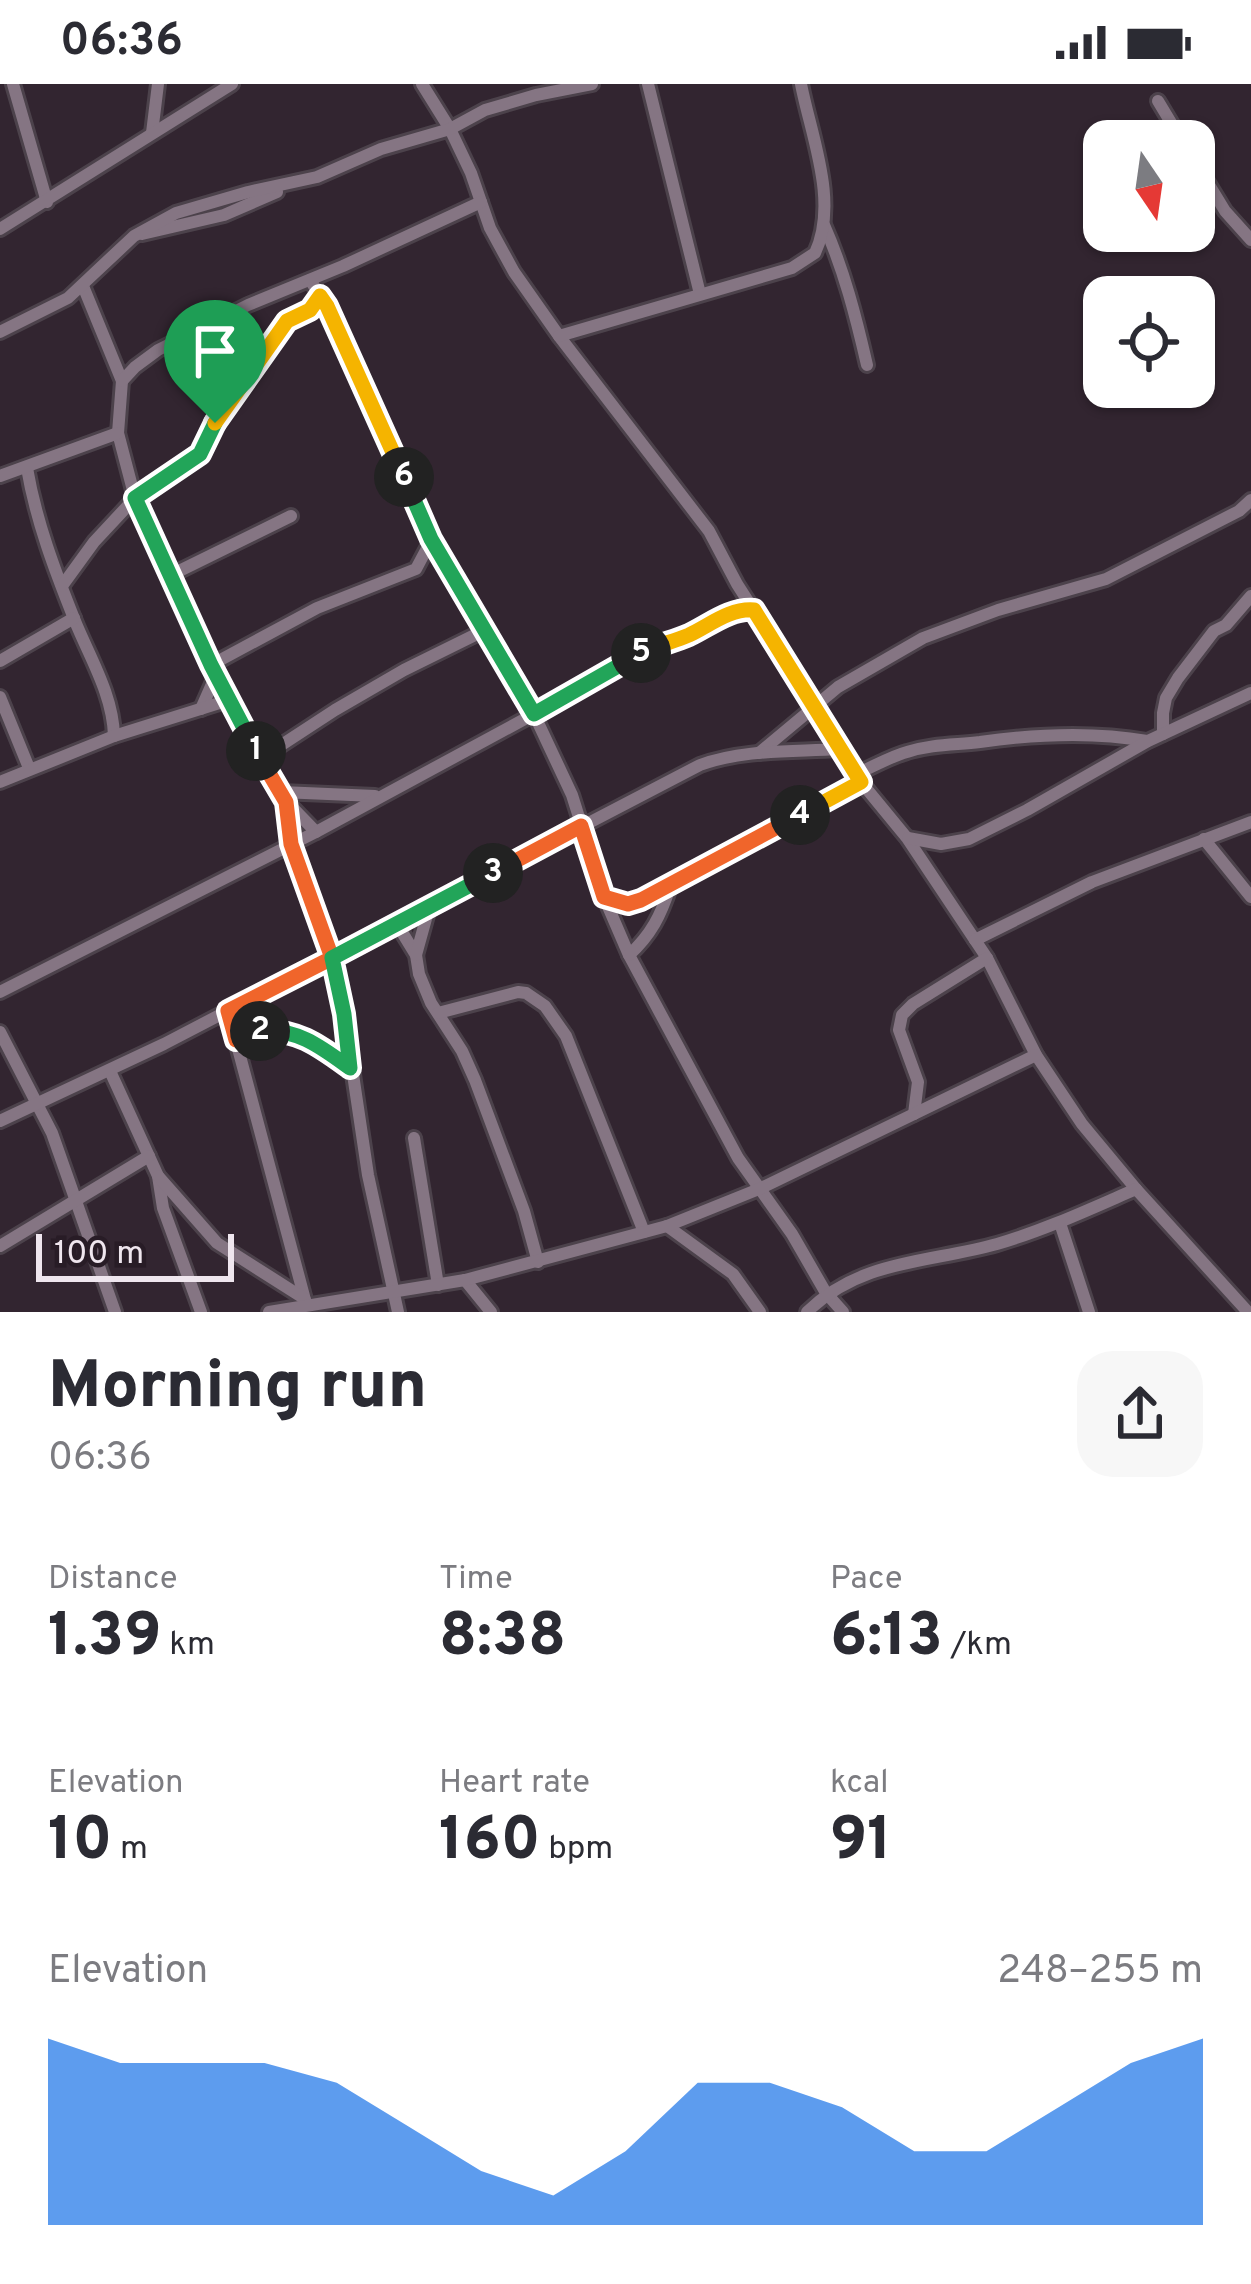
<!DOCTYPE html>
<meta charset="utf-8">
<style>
body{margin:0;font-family:Overpass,sans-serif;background:#f7f7f7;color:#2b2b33;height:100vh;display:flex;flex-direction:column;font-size:45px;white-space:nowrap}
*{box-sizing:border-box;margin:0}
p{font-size:39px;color:#7c7c81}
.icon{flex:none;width:66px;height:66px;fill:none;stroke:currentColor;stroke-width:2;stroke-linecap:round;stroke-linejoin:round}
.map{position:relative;height:1228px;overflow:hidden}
.sheet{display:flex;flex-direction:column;background:#fff;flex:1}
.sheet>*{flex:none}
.needle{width:78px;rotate:167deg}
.buttons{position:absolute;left:1083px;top:36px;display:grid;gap:24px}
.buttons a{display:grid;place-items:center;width:132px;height:132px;border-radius:24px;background:#fff;box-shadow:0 3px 9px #0004;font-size:60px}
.scale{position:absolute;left:36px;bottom:30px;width:198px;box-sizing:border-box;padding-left:12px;border:6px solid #efe6ee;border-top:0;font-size:33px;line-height:42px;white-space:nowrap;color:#efe6ee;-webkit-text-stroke:9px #281c26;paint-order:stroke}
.pin{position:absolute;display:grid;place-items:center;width:102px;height:102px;color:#fff;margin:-123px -51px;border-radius:50% 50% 50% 0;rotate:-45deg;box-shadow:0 0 12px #0007}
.pin .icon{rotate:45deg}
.km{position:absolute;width:60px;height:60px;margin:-30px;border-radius:50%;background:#222;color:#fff;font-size:33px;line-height:60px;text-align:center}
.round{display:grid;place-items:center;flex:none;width:126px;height:126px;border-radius:36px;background:#f7f7f7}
.overview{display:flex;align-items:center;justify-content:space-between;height:204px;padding:0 48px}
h1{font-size:66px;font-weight:800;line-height:90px}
.metrics{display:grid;grid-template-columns:repeat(3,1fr);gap:18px;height:204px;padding:12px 48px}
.metrics div{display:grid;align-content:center}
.metrics b{font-size:60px;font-weight:800}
.metrics small{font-size:33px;font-weight:400}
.metrics p{font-size:33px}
.chart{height:336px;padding:24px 48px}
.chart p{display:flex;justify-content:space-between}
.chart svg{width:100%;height:216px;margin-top:12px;fill:#1a73e8;opacity:.7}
.status{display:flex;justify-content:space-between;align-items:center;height:84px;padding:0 60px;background:#fff;direction:ltr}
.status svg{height:33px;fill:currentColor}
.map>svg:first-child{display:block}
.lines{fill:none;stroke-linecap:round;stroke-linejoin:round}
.minor-casing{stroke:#4c424b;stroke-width:18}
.minor{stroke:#857583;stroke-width:12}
.split-1-casing{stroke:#fff;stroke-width:24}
.split-2-casing{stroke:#fff;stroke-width:24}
.split-3-casing{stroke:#fff;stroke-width:24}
.split-4-casing{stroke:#fff;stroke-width:24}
.split-5-casing{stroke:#fff;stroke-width:24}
.split-6-casing{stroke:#fff;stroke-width:24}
.split-7-casing{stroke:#fff;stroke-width:24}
.split-1{stroke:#22a559;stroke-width:15}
.split-2{stroke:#f0652b;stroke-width:15}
.split-3{stroke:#22a559;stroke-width:15}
.split-4{stroke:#f0652b;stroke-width:15}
.split-5{stroke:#f5b400;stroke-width:15}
.split-6{stroke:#22a559;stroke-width:15}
.split-7{stroke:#f5b400;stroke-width:15}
</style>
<div class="status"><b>06:36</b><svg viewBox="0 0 49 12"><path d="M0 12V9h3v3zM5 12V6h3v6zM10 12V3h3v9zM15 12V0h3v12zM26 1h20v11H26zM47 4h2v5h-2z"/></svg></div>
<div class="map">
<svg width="1251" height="1228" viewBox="0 0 1251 1228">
<rect width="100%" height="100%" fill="#322530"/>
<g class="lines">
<g class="minor-casing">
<g id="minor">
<path d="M13,0L47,118"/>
<path d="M422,0L450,45L471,89L490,144L514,188L559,252L709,447L737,500L816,623L839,665L861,698L907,754L987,874L1036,971L1082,1040L1136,1105L1248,1228"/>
<path d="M648,0L700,210"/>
<path d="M1158,17L1182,57"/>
<path d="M152,49L158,0"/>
<path d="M1194,76L1225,127L1251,156"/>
<path d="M824,141C844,186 856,233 867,281"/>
<path d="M0,145L232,0"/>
<path d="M142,150L224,131L277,108"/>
<path d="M310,196L327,222L432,455L534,630L572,711L604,813L629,871L738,1074L792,1150L826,1209L843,1228"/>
<path d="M83,202L122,297L118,349L135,414L211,581L260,675L287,718L316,748"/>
<path d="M0,248L68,214L134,152L176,129L248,108L317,93L381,65L450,45L485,26L536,11L592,0"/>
<path d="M559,252L792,184L815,169C839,118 811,52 801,0"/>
<path d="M122,297L135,283L158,266L248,221L343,182L481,118"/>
<path d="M27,384C36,437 55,487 75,537C90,574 113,611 114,652"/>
<path d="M0,392L118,349"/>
<path d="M169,492L291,432"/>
<path d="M62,502L94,458L135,414L203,367L219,330L287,237L310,226L320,212"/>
<path d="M0,577L74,534"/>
<path d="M211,581L317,524L416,485L432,455"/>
<path d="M0,613L29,684"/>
<path d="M201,625L216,591"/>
<path d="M1163,650V629L1166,614L1178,594L1214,547L1226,541L1251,512"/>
<path d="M759,669L838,603L923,554L998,526L1106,495L1239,427L1251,416"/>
<path d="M260,675L335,626L404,586L485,546"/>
<path d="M856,690C873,683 889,673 907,668C932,660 955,661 980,658C1036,650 1091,647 1147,657"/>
<path d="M0,698L114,652L229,616"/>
<path d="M281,708L375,712"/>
<path d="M287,719L291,760L332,874L344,930L368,1091L398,1228"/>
<path d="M908,754L941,760L969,755L1027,726L1148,657L1251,609"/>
<path d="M1204,755L1251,813"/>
<path d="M604,813L628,821L641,816L861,698"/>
<path d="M397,840L416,871L419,890L431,919L462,967L475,996L524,1127L538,1178"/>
<path d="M975,856L1092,798L1251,738"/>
<path d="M416,871L429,824"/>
<path d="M629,871C651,851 661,831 670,803"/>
<path d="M0,908L316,748L534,630L646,566L684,553L730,529L744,525L754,526"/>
<path d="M228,927L304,1212"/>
<path d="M438,929L518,908L526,909L545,922L566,952L644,1148"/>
<path d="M0,948L52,1049L115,1228"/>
<path d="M236,956C285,936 310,955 350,984"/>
<path d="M110,987L158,1092L163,1124L201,1228"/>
<path d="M914,1030L918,998L899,946L902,931L913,920L987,874"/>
<path d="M0,1037L164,960L700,681C743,665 794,668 839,665"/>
<path d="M414,1054L438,1201"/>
<path d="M158,1092L217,1159L305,1215"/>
<path d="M1060,1139L1089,1228"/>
<path d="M667,1142L733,1190L760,1228"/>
<path d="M0,1162L149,1072"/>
<path d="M465,1196L491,1228"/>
<path d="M269,1228L465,1196L667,1142L759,1105L1036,971"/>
<path d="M807,1228C861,1175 929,1179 997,1160C1045,1146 1090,1125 1136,1105"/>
</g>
</g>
<use href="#minor" class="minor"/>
</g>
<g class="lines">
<g class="split-1-casing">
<path id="split-1" d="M215,339L200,370L135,414L211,581L256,667"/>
</g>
<g class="split-2-casing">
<path id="split-2" d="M256,667L286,718L291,760L332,874L228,927L236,956L260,947"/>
</g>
<g class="split-3-casing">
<path id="split-3" d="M260,947C297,944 321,963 350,984L344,930L332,874L493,789"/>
</g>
<g class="split-4-casing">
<path id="split-4" d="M493,789L581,742L604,813L628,820L641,816L800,731"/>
</g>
<g class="split-5-casing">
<path id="split-5" d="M641,569C657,561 673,558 689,551C710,541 730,524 754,526L861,698L800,731"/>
</g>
<g class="split-6-casing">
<path id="split-6" d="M404,393L431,455L534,630L641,569"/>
</g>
<g class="split-7-casing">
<path id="split-7" d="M215,339L287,237L310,226L320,212L327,222L404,393"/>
</g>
<use href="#split-1" class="split-1"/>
<use href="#split-2" class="split-2"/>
<use href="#split-3" class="split-3"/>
<use href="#split-4" class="split-4"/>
<use href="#split-5" class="split-5"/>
<use href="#split-6" class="split-6"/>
<use href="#split-7" class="split-7"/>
</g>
</svg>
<div class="buttons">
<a><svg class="needle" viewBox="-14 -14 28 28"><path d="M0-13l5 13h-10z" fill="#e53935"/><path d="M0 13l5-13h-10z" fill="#7c7c81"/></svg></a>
<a><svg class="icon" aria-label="locate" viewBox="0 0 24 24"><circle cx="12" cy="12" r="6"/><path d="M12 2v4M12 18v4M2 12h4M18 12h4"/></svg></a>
</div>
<div class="scale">100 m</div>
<div class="pin" style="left:215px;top:339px;background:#1e9e55"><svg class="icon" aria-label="arrive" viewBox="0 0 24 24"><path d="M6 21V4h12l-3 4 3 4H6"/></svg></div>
<b class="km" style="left:256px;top:667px">1</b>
<b class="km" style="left:260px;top:947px">2</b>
<b class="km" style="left:493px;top:789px">3</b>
<b class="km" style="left:800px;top:731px">4</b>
<b class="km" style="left:641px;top:569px">5</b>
<b class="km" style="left:404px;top:393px">6</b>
</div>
<section class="sheet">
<div class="overview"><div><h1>Morning run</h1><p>06:36</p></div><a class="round"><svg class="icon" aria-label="share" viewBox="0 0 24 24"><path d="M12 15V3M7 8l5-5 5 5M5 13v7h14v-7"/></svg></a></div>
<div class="metrics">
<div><p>Distance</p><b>1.39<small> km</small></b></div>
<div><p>Time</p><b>8:38</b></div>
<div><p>Pace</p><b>6:13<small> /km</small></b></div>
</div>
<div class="metrics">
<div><p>Elevation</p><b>10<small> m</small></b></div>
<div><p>Heart rate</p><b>160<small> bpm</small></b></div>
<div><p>kcal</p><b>91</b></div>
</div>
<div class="chart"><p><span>Elevation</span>248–255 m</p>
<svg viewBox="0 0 160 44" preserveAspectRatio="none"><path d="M0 44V6L10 11L20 11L30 11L40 15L50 24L60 33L70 38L80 29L90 15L100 15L110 20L120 29L130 29L140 20L150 11L160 6V44z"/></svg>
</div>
</section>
